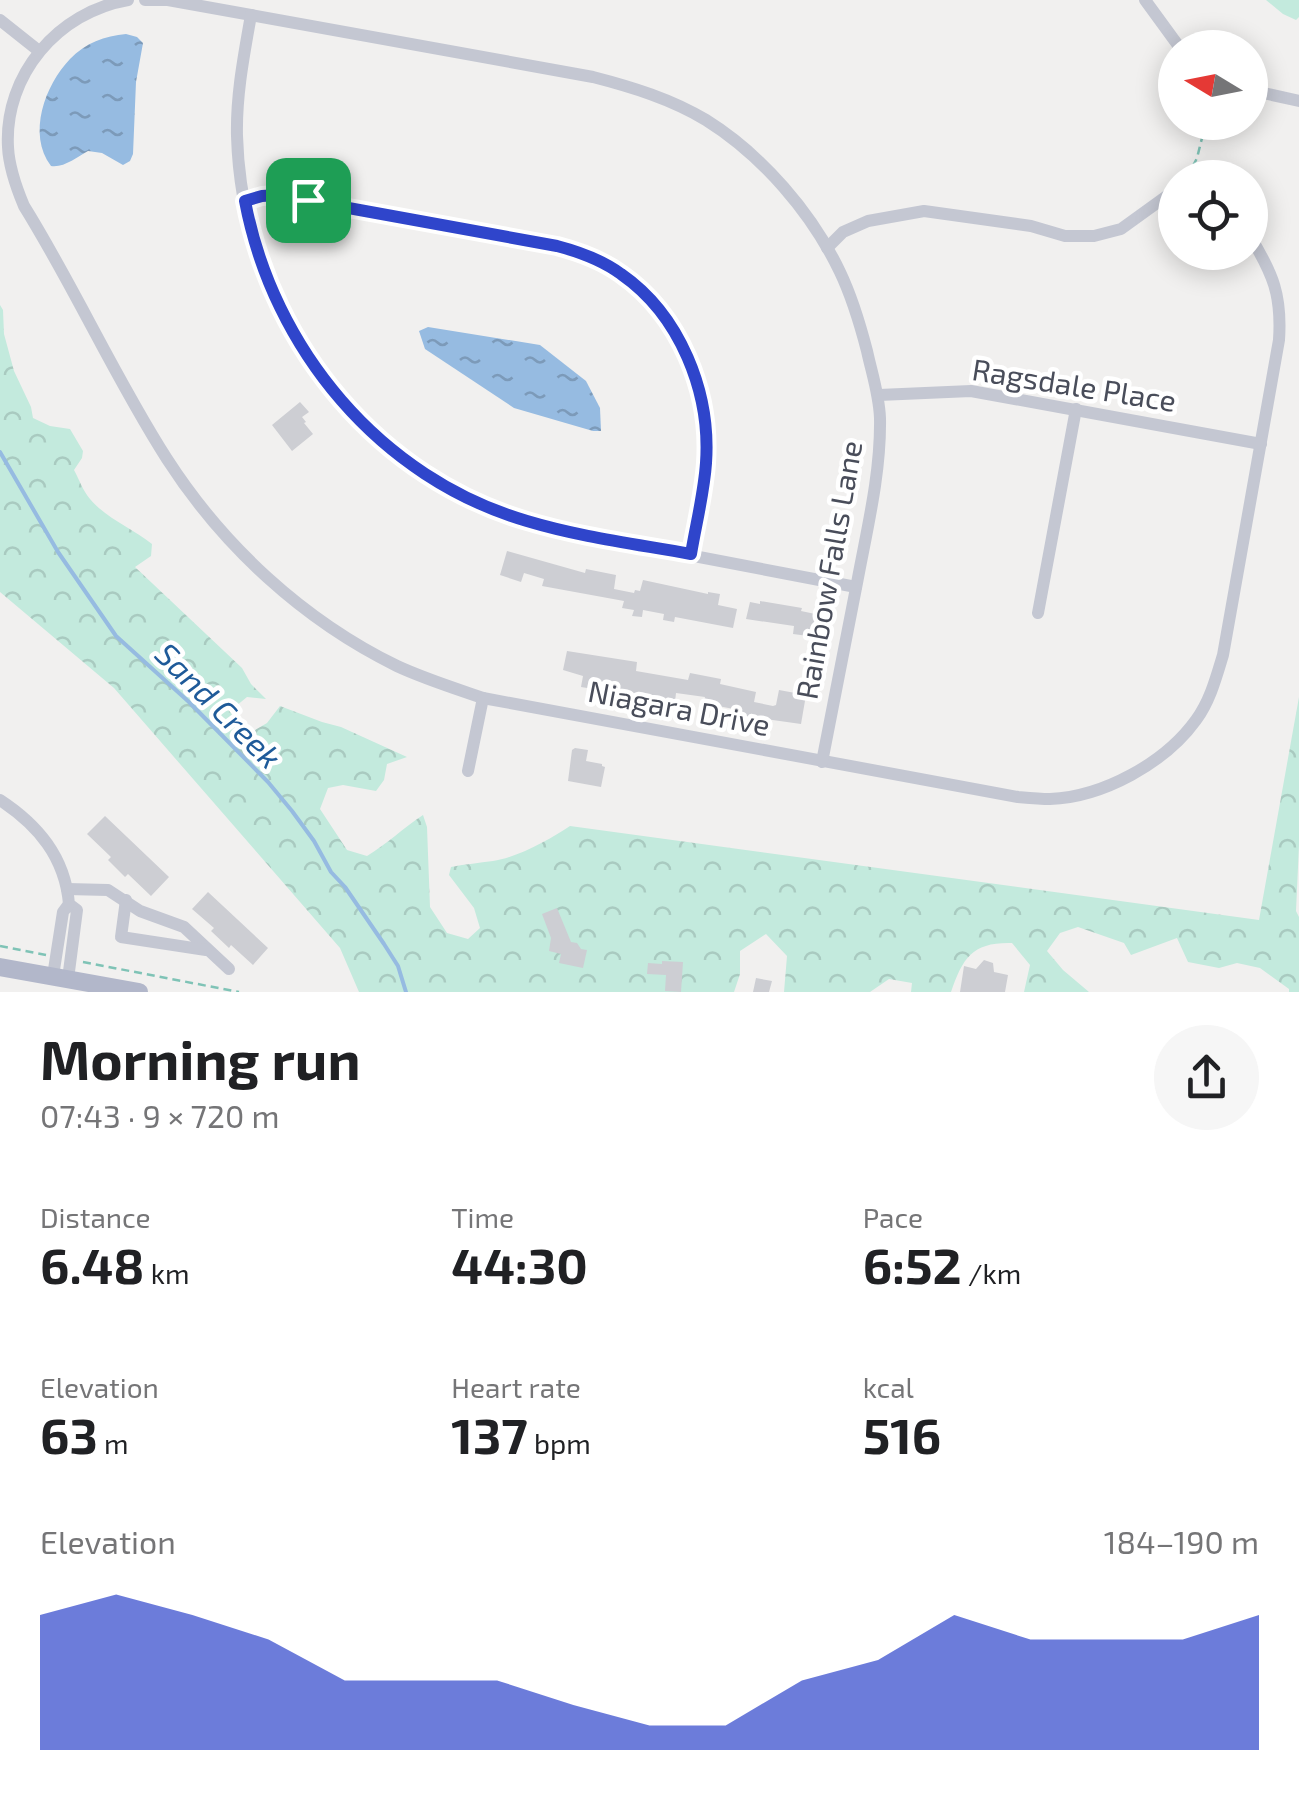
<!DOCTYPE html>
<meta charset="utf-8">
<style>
body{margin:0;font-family:"Exo 2",sans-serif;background:#f6f6f6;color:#202124;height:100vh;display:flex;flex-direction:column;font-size:38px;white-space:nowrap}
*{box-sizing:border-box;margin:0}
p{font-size:32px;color:#757577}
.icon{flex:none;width:55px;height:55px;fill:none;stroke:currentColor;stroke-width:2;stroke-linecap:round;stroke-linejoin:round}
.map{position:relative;height:992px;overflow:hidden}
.details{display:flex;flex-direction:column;background:#fff;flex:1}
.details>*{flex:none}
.needle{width:65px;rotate:280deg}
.controls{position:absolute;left:1158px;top:30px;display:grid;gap:20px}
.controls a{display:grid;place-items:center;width:110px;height:110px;border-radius:50%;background:#fff;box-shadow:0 5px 25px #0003;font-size:50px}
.pin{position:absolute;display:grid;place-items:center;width:85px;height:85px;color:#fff;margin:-42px;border-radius:20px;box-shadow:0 5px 15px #0006}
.round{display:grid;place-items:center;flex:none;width:105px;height:105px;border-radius:52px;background:#f6f6f6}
.head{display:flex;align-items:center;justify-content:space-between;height:170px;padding:0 40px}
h1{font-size:55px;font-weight:700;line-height:75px}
.stats{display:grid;grid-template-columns:repeat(3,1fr);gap:15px;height:170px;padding:10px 40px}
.stats div{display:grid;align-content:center}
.stats b{font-size:50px;font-weight:700}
.stats small{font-size:28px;font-weight:400}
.stats p{font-size:28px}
.chart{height:280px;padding:20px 40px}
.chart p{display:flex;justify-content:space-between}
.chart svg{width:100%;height:180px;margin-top:10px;fill:#2f45cb;opacity:.7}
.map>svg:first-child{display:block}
.forest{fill:url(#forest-crowns)}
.water{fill:url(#water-ripples)}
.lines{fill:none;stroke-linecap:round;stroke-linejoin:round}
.stream{stroke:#96bbe1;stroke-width:4}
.building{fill:#cdced3}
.path{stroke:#7fc3b6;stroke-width:2.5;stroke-dasharray:8 5;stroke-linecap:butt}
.minor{stroke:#c4c7d2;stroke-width:12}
.major{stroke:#b2b7ca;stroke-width:18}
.route-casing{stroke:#fff;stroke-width:20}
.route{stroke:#2f45cb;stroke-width:12}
.labels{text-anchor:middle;stroke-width:9;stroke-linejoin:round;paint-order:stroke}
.street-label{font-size:30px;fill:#494d5a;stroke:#fff}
.water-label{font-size:32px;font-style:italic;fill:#1e5a99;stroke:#fff}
</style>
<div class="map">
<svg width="1299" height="992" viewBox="0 0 1299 992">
<defs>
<pattern id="forest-crowns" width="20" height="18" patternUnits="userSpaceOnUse" patternTransform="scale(2.5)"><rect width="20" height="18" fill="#c3eadd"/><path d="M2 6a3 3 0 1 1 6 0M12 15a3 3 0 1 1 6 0" fill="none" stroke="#a9cac0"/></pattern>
<pattern id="water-ripples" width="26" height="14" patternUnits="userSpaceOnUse" patternTransform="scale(2.5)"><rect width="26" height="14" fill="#96bbe1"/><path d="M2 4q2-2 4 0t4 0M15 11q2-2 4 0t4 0" fill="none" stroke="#7c9ab9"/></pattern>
</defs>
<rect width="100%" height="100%" fill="#f1f0ef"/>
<g class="forest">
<path d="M1266,0H1299V17L1296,20L1283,14Z"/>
<path d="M0,305L3,310L4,334L14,371L31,407L33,418L50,426L70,429L83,451L82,458L74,470C79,479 83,491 90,499C107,519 132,528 152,544L151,556L135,567L242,668L251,684L266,699L247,697L230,711L237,724L255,730L267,723L280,706L322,722L341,727L407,757L387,764L384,780L376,791L343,785L328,788L320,809L347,850L367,856C387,844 403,828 423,815L427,827L430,907L447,933L468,939L480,928L474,908L449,875L451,867C466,864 479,863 493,861C516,858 551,839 570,826L1259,920L1299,697V845L1296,911L1299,917V992H1289V989L1260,968L1237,963L1219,968L1188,962L1177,938L1131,955L1124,943L1078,927L1060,933L1047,951L1063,970L1089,992H1024L1030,965L1012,943C973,942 963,957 951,992H911L912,983L889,979L870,992H784L787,956L766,934L740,951V974L734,992H359L340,948L114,688L0,592Z"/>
</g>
<g class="water">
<path d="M126,34L137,37L143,43L136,82L133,154L130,161L123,165L102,153L88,151C77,157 64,168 51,166C27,134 45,85 70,59C85,43 105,36 126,34Z"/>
<path d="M428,327L540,345L586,381L600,408L601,431H593L514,408L425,349L419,331Z"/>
</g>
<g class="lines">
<path class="stream" d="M0,452L58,552L116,636L189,702L268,782L292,811L314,841L331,872L345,887L384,944L398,966L406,992"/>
</g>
<g class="building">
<path d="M300,402L309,412L302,417L306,422L304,423L313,434L292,451L272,425Z"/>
<path d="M507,551L585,573L586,569L616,575L614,589L634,593L635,590L640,591L643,580L708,594V592L720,594L718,605L737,609L733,628L675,617L674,622L663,620L664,614L643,610L642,617L632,616L634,610L622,608L624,601L542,586L544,579L524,573L521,582L500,575Z"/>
<path d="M760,601L802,608L801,611L820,615L816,637L793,634L794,626L746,619L750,602L760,604Z"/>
<path d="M567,651L637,662L636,671L688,680L690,673L721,679L720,684L756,692L754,702L773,706L776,705L779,690L806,695L801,724L738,715L739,710L718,706L717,710L703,707L705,697L676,693L675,702L581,687L583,676L563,670Z"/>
<path d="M575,748L588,750L586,761L602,764V766L605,767L601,787L568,781L572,750Z"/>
<path d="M105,816L169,877L151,896L128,874L125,877L108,860L111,857L87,834Z"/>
<path d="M208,892L268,948L253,965L231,945L229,948L211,931L214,928L192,909Z"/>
<path d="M557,908L571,942L577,943L581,949L587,950L583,968L559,963L561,954L549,951L551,938L542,914Z"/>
<path d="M984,960L993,963L994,972L1008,975L1005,992H960L964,966L976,969Z"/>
<path d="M662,961L683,962L681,992L665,991L666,975L647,974L648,963L662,964Z"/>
<path d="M756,978L772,981L769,992H753Z"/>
</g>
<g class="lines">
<g class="path">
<path d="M1187,178L1197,158L1206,122"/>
<path d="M0,946L46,955"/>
<path d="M83,962L239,992"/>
</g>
<g class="minor">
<path d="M128,0C58,12 4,75 8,147C9,168 16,187 24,206C75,288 115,378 167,459C223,546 303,620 397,666C425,679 454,688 483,698L1018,797C1029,798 1039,799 1050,799C1103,797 1165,763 1196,720C1210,701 1216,678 1223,655L1279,340C1282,295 1273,274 1250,236"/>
<path d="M145,0H168L593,77C632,87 671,99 706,120C762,155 812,213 840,272C852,297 860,324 867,351C872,374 879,394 880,418C881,473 867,529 857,583C845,642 834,702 822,762"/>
<path d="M1145,0L1180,48"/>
<path d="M251,15C244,55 236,95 237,136C241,274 316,407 433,480C475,506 521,520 568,532L856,587"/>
<path d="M0,20L39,51"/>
<path d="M1250,90L1299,101"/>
<path d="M245,201L261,196L277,195L557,246C587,254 617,266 639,288C686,332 711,399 706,463C704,493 696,525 691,555"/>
<path d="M827,248L843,232L868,221L924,211L1031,226L1065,236H1094L1121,229L1175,190"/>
<path d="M879,395L971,391L1261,444"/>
<path d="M1038,613L1076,409"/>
<path d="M468,771L483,698"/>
<path d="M0,800C38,825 65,857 69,904L77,910L68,979"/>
<path d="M67,889L108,890L140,911L184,927L229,969"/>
<path d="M126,900L121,937L206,950"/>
<path d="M53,976L63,912L69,904"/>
</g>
<path class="major" d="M0,967L139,992"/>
</g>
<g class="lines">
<g class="route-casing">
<path id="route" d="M277,195L557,246C580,252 602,260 621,274C680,315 711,392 706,463C704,493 696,524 691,554C636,544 580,537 527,521C380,478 273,349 245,201L262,196Z"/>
</g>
<use href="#route" class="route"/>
</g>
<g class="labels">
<g class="street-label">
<text transform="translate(1074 386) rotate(9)" y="10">Ragsdale Place</text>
<text transform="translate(830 570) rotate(-80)" y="10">Rainbow Falls Lane</text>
<text transform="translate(679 709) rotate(11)" y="10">Niagara Drive</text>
</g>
<g class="water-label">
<text transform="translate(218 706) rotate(45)" y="11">Sand Creek</text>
</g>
</g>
</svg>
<div class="controls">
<a><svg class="needle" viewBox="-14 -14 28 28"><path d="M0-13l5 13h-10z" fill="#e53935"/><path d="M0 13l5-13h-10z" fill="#757577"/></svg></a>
<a><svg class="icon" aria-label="locate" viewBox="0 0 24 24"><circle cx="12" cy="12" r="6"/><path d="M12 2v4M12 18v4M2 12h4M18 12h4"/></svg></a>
</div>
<div class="pin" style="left:308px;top:200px;background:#1e9e55"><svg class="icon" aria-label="arrive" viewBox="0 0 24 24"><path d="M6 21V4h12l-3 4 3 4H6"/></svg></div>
</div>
<section class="details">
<div class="head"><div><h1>Morning run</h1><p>07:43 · 9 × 720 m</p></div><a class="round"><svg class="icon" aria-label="share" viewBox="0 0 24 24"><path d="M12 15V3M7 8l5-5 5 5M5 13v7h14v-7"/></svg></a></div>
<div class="stats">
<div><p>Distance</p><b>6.48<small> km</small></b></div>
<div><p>Time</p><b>44:30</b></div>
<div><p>Pace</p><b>6:52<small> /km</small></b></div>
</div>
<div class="stats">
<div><p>Elevation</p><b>63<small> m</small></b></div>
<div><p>Heart rate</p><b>137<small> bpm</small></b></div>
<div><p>kcal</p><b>516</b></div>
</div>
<div class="chart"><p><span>Elevation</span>184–190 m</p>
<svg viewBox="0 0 160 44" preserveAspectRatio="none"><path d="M0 44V11L10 6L20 11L30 17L40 27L50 27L60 27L70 33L80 38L90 38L100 27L110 22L120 11L130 17L140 17L150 17L160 11V44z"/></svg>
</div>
</section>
